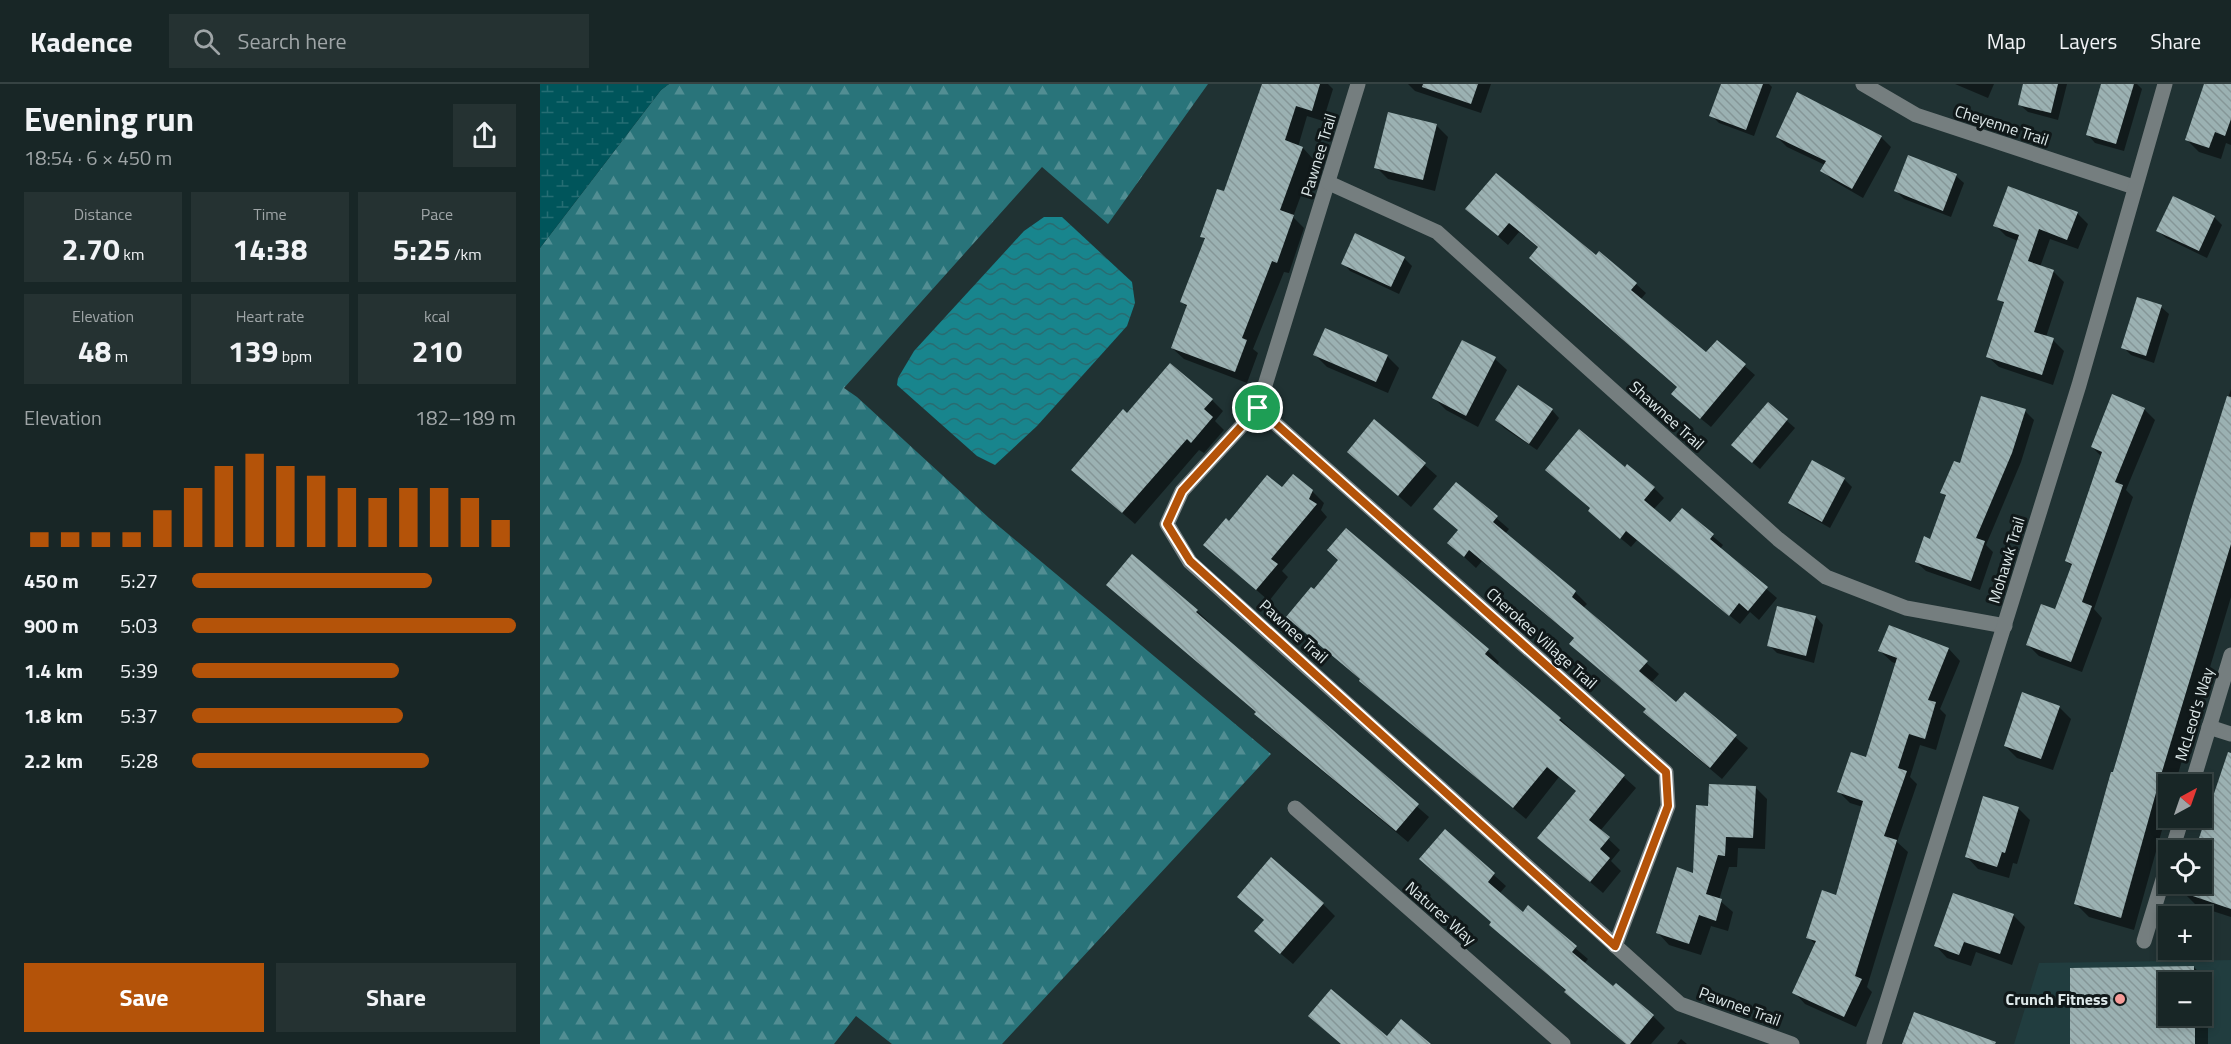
<!DOCTYPE html>
<meta charset="utf-8">
<style>
body{margin:0;font-family:"Titillium Web",sans-serif;background:#253232;color:#f1f3f6;height:100vh;display:flex;flex-direction:column;font-size:22px;white-space:nowrap}
*{box-sizing:border-box;margin:0}
p{font-size:20px;color:#9fa5a7}
.icon{flex:none;width:33px;height:33px;fill:none;stroke:currentColor;stroke-width:2;stroke-linecap:round;stroke-linejoin:round}
.map{position:relative;flex:1;overflow:hidden}
.details{display:flex;flex-direction:column;background:#182626;width:540px}
.details>*{flex:none}
.needle{width:39px;rotate:40deg}
.buttons{position:absolute;left:1618px;top:690px;display:grid;gap:12px}
.buttons a{display:grid;place-items:center;width:54px;height:54px;border-radius:0px;background:#182626;box-shadow:0 3px 9px #0003,0 0 0 2px #364343;font-size:30px}
.pin{position:absolute;display:grid;place-items:center;width:51px;height:51px;color:#fff;margin:-26px;border:3px solid #fff;border-radius:50%;box-shadow:0 2px 6px #0007}
.round{display:grid;place-items:center;flex:none;width:63px;height:63px;border-radius:0px;background:#253232}
.summary{display:flex;align-items:center;justify-content:space-between;height:102px;padding:0 24px}
h1{font-size:33px;font-weight:700;line-height:45px}
.figures{display:grid;grid-template-columns:repeat(3,1fr);gap:9px;height:102px;padding:6px 24px}
.figures div{display:grid;align-content:center;border-radius:0px;background:#253232;text-align:center}
.figures b{font-size:30px;font-weight:700}
.figures small{font-size:16px;font-weight:400}
.figures p{font-size:16px}
.chart{height:168px;padding:12px 24px}
.chart p{display:flex;justify-content:space-between}
.chart svg{width:100%;height:108px;margin-top:6px;stroke:#b45309;stroke-width:6}
.action{display:flex;gap:12px;margin-top:auto;padding:12px 24px}
.action a{flex:1;height:69px;border-radius:0px;background:#b45309;color:#fff;font-size:24px;font-weight:700;line-height:69px;text-align:center}
.action a+a{background:#253232;color:#f1f3f6}
ul{padding:0 24px;list-style:none;font-size:20px}
li{display:grid;grid-template-columns:96px 72px 1fr;align-items:center;height:45px}
li i{height:15px;border-radius:8px;background:#b45309}
header{display:flex;align-items:center;gap:36px;box-sizing:border-box;height:84px;padding:0 30px;background:#182626;border-bottom:2px solid #364343}
header strong{font-size:28px}
nav{display:flex;gap:33px;margin-inline-start:auto;font-size:21px}
.search{width:420px;height:54px;background:#253232;display:flex;align-items:center;gap:15px;box-sizing:border-box;padding:0 21px;border-radius:0px;color:#9fa5a7;font-size:22px}
main{display:flex;flex:1;min-height:0}
.map>svg:first-child{display:block}
.built{fill:#213d3f;fill-rule:evenodd}
.forest{fill:url(#forest-firs)}
.wetland{fill:url(#wetland-marsh)}
.water{fill:url(#water-waves)}
.shadow{fill:#0007;fill-rule:evenodd}
.building{fill:url(#building-back-hatch)}
.lines{fill:none;stroke-linecap:round;stroke-linejoin:round}
.minor{stroke:#757e7f;stroke-width:15}
.route-casing{stroke:#fff;stroke-width:12}
.route{stroke:#b45309;stroke-width:8}
.poi-dot{fill:#f59b98;stroke:#101819;stroke-width:2}
.labels{text-anchor:middle;stroke-width:6;stroke-linejoin:round;paint-order:stroke}
.street-label{font-size:16px;fill:#dde8e9;stroke:#101819}
.poi-label{font-size:16px;font-weight:bold;fill:#dde8e9;stroke:#101819;text-anchor:end}
</style>
<header>
<strong>Kadence</strong>
<div class="search"><svg class="icon" aria-label="search" viewBox="0 0 24 24"><circle cx="10" cy="10" r="6"/><path d="M15 15l6 6"/></svg>Search here</div>
<nav><a>Map</a><a>Layers</a><a>Share</a></nav>
</header>
<main>
<section class="details">
<div class="summary"><div><h1>Evening run</h1><p>18:54 · 6 × 450 m</p></div><a class="round"><svg class="icon" aria-label="share" viewBox="0 0 24 24"><path d="M12 15V3M7 8l5-5 5 5M5 13v7h14v-7"/></svg></a></div>
<div class="figures">
<div><p>Distance</p><b>2.70<small> km</small></b></div>
<div><p>Time</p><b>14:38</b></div>
<div><p>Pace</p><b>5:25<small> /km</small></b></div>
</div>
<div class="figures">
<div><p>Elevation</p><b>48<small> m</small></b></div>
<div><p>Heart rate</p><b>139<small> bpm</small></b></div>
<div><p>kcal</p><b>210</b></div>
</div>
<div class="chart"><p><span>Elevation</span>182–189 m</p>
<svg viewBox="0 0 160 44" preserveAspectRatio="none"><path d="M5 44V38M15 44V38M25 44V38M35 44V38M45 44V29M55 44V20M65 44V11M75 44V6M85 44V11M95 44V15M105 44V20M115 44V24M125 44V20M135 44V20M145 44V24M155 44V33"/></svg>
</div>
<ul>
<li><b>450 m</b>5:27<i style="width:74%"></i></li>
<li><b>900 m</b>5:03<i style="width:100%"></i></li>
<li><b>1.4 km</b>5:39<i style="width:64%"></i></li>
<li><b>1.8 km</b>5:37<i style="width:65%"></i></li>
<li><b>2.2 km</b>5:28<i style="width:73%"></i></li>
</ul>
<div class="action"><a>Save</a><a>Share</a></div>
</section>
<div class="map">
<svg width="1691" height="960" viewBox="0 0 1691 960">
<defs>
<pattern id="forest-firs" width="22" height="20" patternUnits="userSpaceOnUse" patternTransform="scale(1.5)"><rect width="22" height="20" fill="#29747a"/><path d="M5 1l3.5 6h-7zM16 11l3.5 6h-7z" fill="#528e93"/></pattern>
<pattern id="wetland-marsh" width="20" height="14" patternUnits="userSpaceOnUse" patternTransform="scale(1.5)"><rect width="20" height="14" fill="#00555b"/><path d="M1 5h8M5 5V1M11 12h8M15 12V8" fill="none" stroke="#256d73"/></pattern>
<pattern id="water-waves" width="16" height="10" patternUnits="userSpaceOnUse" patternTransform="scale(1.5)"><rect width="16" height="10" fill="#18858d"/><path d="M0 5q4-4 8 0t8 0" fill="none" stroke="#296c71"/></pattern>
<pattern id="building-back-hatch" width="6" height="6" patternUnits="userSpaceOnUse" patternTransform="scale(1.5)"><rect width="6" height="6" fill="#9bb1b2"/><path d="M-1 5l2 2M0 0l6 6M5-1l2 2" fill="none" stroke="#859697"/></pattern>
</defs>
<rect width="100%" height="100%" fill="#203233"/>
<path class="built" d="M1691,876V960H1474L1499,879ZM1629,898H1662V932H1629Z"/>
<path class="forest" d="M129,0H668L568,140L502,83L304,304L317,313L449,434L731,670L462,960H352L316,932L294,960H0V164L121,6Z"/>
<path class="wetland" d="M0,0H129L121,6L0,164Z"/>
<path class="water" d="M504,133H522L592,198L595,219L587,242L497,342L455,381L437,372L357,301L358,294L374,267L484,147Z"/>
<g class="shadow">
<path d="M723,0H788L793,5L783,37L767,32L758,63L763,64L774,76L753,133L764,144L749,189L744,188L713,265L718,269L707,299L644,275L632,264L647,223L642,218L666,156L662,153L685,109Z"/>
<path d="M868,0H951L941,29L875,7Z"/>
<path d="M1183,0H1229L1232,3L1214,52L1179,39L1171,31Z"/>
<path d="M1415,0H1454L1448,14Z"/>
<path d="M1485,0H1527L1518,36L1488,28L1480,21Z"/>
<path d="M1562,0H1597L1602,5L1584,67L1555,59L1548,51Z"/>
<path d="M1666,0H1691V61L1686,59L1681,75L1659,68L1647,56Z"/>
<path d="M896,41L908,53L895,107L848,95L836,83Z"/>
<path d="M1237,53H1341L1351,63L1323,114L1292,96L1282,86L1285,81L1247,63Z"/>
<path d="M956,91L1057,173L1096,200L1106,209L1101,215L1166,270L1177,258L1215,291L1171,343L1143,320L1138,304L1039,218L999,164L979,148L968,161L937,134Z"/>
<path d="M1416,92L1424,99L1411,133L1364,115L1356,107Z"/>
<path d="M1537,129L1548,140L1538,165L1510,155L1500,183L1513,187L1524,198L1506,253L1513,256L1524,267L1513,301L1459,283L1448,273L1465,221L1459,215L1478,157L1466,152L1455,141Z"/>
<path d="M1674,133L1682,141L1667,174L1626,154L1618,147Z"/>
<path d="M864,174L872,182L859,210L810,187L803,179Z"/>
<path d="M1621,223L1629,230L1614,279L1591,271L1583,263Z"/>
<path d="M923,258L955,275L967,286L938,343L906,326L894,314Z"/>
<path d="M775,271L847,272L859,284L848,309L787,283Z"/>
<path d="M1691,305V513L1635,700H1629V721L1594,846L1549,833L1536,820L1652,426Z"/>
<path d="M672,316L683,327L675,337L684,346L664,369L659,366L595,440L533,386L587,331Z"/>
<path d="M1228,320L1255,344L1220,385L1201,369Z"/>
<path d="M1604,325L1615,336L1586,406L1593,413L1554,525L1562,534L1542,588L1499,572L1488,561L1516,527L1533,483L1526,477L1562,373L1552,363Z"/>
<path d="M1012,326L1019,334L997,366L964,344L956,336Z"/>
<path d="M1485,327L1494,336L1481,378L1446,461L1453,468L1440,506L1386,487L1376,478L1391,457L1407,413L1402,409L1421,381Z"/>
<path d="M835,337L897,392L871,423L809,368Z"/>
<path d="M1273,378L1305,396L1312,403L1290,444L1258,426L1250,419Z"/>
<path d="M1085,385L1114,404L1124,414L1113,426L1130,440L1142,426L1183,461L1180,465L1237,514L1219,536L1210,528L1200,540L1097,456L1091,463L1060,437Z"/>
<path d="M917,400L969,445L965,450L1035,508L1047,520L1043,524L1119,590L1111,599L1136,620L1145,610L1208,664L1182,695L1117,640L1105,628L1107,626L1042,571L1031,560L1035,555L942,477L936,484L909,459L919,447Z"/>
<path d="M742,405L772,407L784,419L781,426L787,433L742,487L748,493L729,517L665,461L689,439Z"/>
<path d="M580,513L657,527L669,538L667,540L889,733L868,758L728,642L717,629Z"/>
<path d="M1276,533L1283,541L1274,579L1237,569L1229,561Z"/>
<path d="M1349,543L1409,565L1420,577L1400,625L1406,631L1396,666L1380,661L1370,693L1377,700L1357,758L1368,768L1327,903L1332,908L1316,943L1265,920L1254,908L1276,861L1268,853L1297,813L1323,723L1310,719L1298,707L1327,675L1357,580L1352,578L1340,567Z"/>
<path d="M948,567L959,578L957,582L1020,635L1096,704L1060,747L1080,766L1071,777L1081,787L1063,809L1011,765L1037,708L1019,693L986,735L821,597Z"/>
<path d="M1519,623L1531,635L1513,686L1477,674L1465,662Z"/>
<path d="M1687,676L1691,678V833L1657,822L1642,807L1645,800H1662V766H1656Z"/>
<path d="M1215,703L1227,715L1225,765L1198,764L1197,783H1189L1179,816L1193,828L1188,847L1171,842L1161,871L1129,861L1118,849L1154,791L1170,723Z"/>
<path d="M1478,724L1490,736L1477,780L1473,779L1469,794L1438,785L1427,773Z"/>
<path d="M905,747L966,802L959,810L983,830L988,824L1048,875L1044,880L1073,904L1113,932L1125,944L1111,960H1087L951,841L953,839Z"/>
<path d="M783,820L795,832L753,880L728,859L725,837L711,825Z"/>
<path d="M1473,831L1485,843L1472,881L1436,868L1431,882L1407,874L1396,862Z"/>
<path d="M1654,883L1668,898V960H1532L1531,885ZM1629,898H1662V932H1629Z"/>
<path d="M1141,955L1147,960H1137Z"/>
</g>
<g class="building">
<path d="M722,0H780L772,27L756,22L745,56L763,63L740,126L754,131L737,179L732,177L702,254L707,256L695,288L631,264L647,221L640,218L665,154L660,153L677,105L684,107Z"/>
<path d="M883,0H938L931,20L882,3Z"/>
<path d="M1181,0H1223L1206,46L1169,32Z"/>
<path d="M1483,0H1518L1511,29L1478,21Z"/>
<path d="M1561,0H1594L1576,60L1546,51Z"/>
<path d="M1664,0H1691V35L1685,52L1675,48L1669,64L1645,56Z"/>
<path d="M1257,8L1342,52L1312,105L1280,87L1286,77L1236,53Z"/>
<path d="M848,28L897,40L883,96L834,84Z"/>
<path d="M1368,71L1417,90L1403,127L1354,107Z"/>
<path d="M956,89L1056,171L1059,167L1097,199L1091,206L1166,268L1177,256L1206,280L1160,335L1131,310L1137,303L989,174L998,163L969,139L958,152L925,125Z"/>
<path d="M1468,102L1538,128L1527,156L1499,145L1488,177L1514,186L1494,248L1514,254L1502,291L1446,273L1464,218L1457,216L1479,151L1453,142Z"/>
<path d="M1633,112L1675,132L1659,167L1616,147Z"/>
<path d="M815,149L865,173L851,203L801,180Z"/>
<path d="M1597,213L1622,221L1606,272L1581,264Z"/>
<path d="M785,244L848,271L836,298L773,271Z"/>
<path d="M922,256L956,273L926,332L892,314Z"/>
<path d="M630,279L673,315L664,325L673,333L651,359L647,355L582,429L531,386L583,325L587,329Z"/>
<path d="M978,301L1013,325L989,360L955,336Z"/>
<path d="M1572,310L1605,324L1575,398L1583,401L1542,518L1552,522L1531,578L1486,561L1501,520L1515,525L1532,480L1525,477L1562,368L1551,363Z"/>
<path d="M1441,312L1486,325L1472,369L1436,454L1445,457L1431,497L1375,478L1384,452L1390,455L1406,411L1400,409L1414,377L1420,379Z"/>
<path d="M1687,312L1691,313V460L1621,691L1581,834L1534,820L1571,688H1573L1651,426Z"/>
<path d="M1228,318L1248,335L1212,379L1191,361Z"/>
<path d="M834,335L886,379L858,412L807,368Z"/>
<path d="M1039,345L1085,383L1087,380L1115,403L1104,416L1130,438L1142,424L1174,450L1170,455L1228,503L1208,527L1199,519L1189,532L1086,447L1080,455L1048,427L1050,424L1005,386Z"/>
<path d="M1272,376L1305,394L1282,438L1248,419Z"/>
<path d="M753,390L773,406L769,415L777,420L731,475L738,480L716,506L663,461L686,434L689,437L727,391L742,403Z"/>
<path d="M916,398L958,432L953,438L1036,507L1032,513L1108,577L1099,587L1136,618L1145,608L1197,651L1170,684L1103,628L1106,625L1029,560L1034,554L929,466L924,473L907,459L918,446L893,425Z"/>
<path d="M806,444L949,565L945,570L1021,634L1019,636L1085,691L1049,736L1070,753L1060,765L1070,774L1050,798L997,754L1036,707L1007,683L973,724L819,597L820,595L746,533L771,503L774,505L798,476L787,466Z"/>
<path d="M592,470L658,526L656,528L879,720L856,747L714,630L716,628L566,501Z"/>
<path d="M1237,522L1276,532L1266,572L1227,562Z"/>
<path d="M1349,541L1409,564L1388,616L1396,618L1385,655L1369,650L1358,684L1367,687L1344,752L1357,756L1315,892L1322,895L1304,933L1252,909L1276,857L1266,854L1282,806L1296,811L1323,717L1297,708L1311,668L1326,673L1357,574L1338,567Z"/>
<path d="M1482,608L1520,622L1501,675L1464,662Z"/>
<path d="M1688,668L1691,669V825L1641,808L1643,800H1662V766H1655Z"/>
<path d="M1169,700L1216,702L1213,754L1186,753L1185,772L1178,771L1166,810L1182,815L1176,837L1159,831L1149,860L1116,849L1137,783L1153,789L1156,721L1168,722Z"/>
<path d="M1443,712L1479,723L1465,769L1462,768L1457,783L1425,773Z"/>
<path d="M905,745L955,789L948,798L983,828L988,821L1037,862L1032,868L1073,902L1076,899L1114,931L1090,960H1086L1024,908L1026,906L949,841L951,838L879,775Z"/>
<path d="M731,773L784,819L740,870L714,847L724,836L697,813Z"/>
<path d="M1413,809L1474,830L1460,870L1424,858L1419,871L1394,862Z"/>
<path d="M1654,882V898H1629V932H1655V960H1530V884Z"/>
<path d="M791,905L847,952L861,935L891,960H801L768,932Z"/>
<path d="M1374,928L1456,958L1455,960H1362Z"/>
</g>
<g class="lines">
<g class="minor">
<path d="M818,0L718,324L642,407L627,440L650,478L1140,920L1252,960"/>
<path d="M1323,0L1376,31L1594,103"/>
<path d="M789,99L897,148L1238,455L1286,493L1366,524L1465,542"/>
<path d="M718,324L1126,688L1128,722L1075,862"/>
<path d="M1669,643L1691,650"/>
<path d="M1652,700L1691,571"/>
<path d="M755,724L1023,960"/>
<path d="M1632,766L1642,734"/>
<path d="M1604,857L1629,776"/>
<path d="M1334,960L1539,301L1625,0"/>
</g>
</g>
<g class="lines">
<g class="route-casing">
<path id="route" d="M718,324L1126,688L1128,722L1075,862L650,477L627,440L642,407Z"/>
</g>
<use href="#route" class="route"/>
</g>
<circle class="poi-dot" cx="1580" cy="915" r="6"/>
<g class="labels">
<g class="street-label">
<text transform="translate(1462 41) rotate(18)" y="6">Cheyenne Trail</text>
<text transform="translate(778 71) rotate(-73)" y="6">Pawnee Trail</text>
<text transform="translate(1127 331) rotate(42)" y="6">Shawnee Trail</text>
<text transform="translate(1466 476) rotate(-73)" y="6">Mohawk Trail</text>
<text transform="translate(754 547) rotate(42)" y="6">Pawnee Trail</text>
<text transform="translate(1002 554) rotate(42)" y="6">Cherokee Village Trail</text>
<text transform="translate(1654 630) rotate(-73)" y="6">McLeod's Way</text>
<text transform="translate(901 829) rotate(41)" y="6">Natures Way</text>
<text transform="translate(1200 922) rotate(20)" y="6">Pawnee Trail</text>
</g>
<g class="poi-label">
<text x="1568" y="921">Crunch Fitness</text>
</g>
</g>
</svg>
<div class="buttons">
<a><svg class="needle" viewBox="-14 -14 28 28"><path d="M0-13l5 13h-10z" fill="#e53935"/><path d="M0 13l5-13h-10z" fill="#9fa5a7"/></svg></a>
<a><svg class="icon" aria-label="locate" viewBox="0 0 24 24"><circle cx="12" cy="12" r="6"/><path d="M12 2v4M12 18v4M2 12h4M18 12h4"/></svg></a>
<a>+</a>
<a>−</a>
</div>
<div class="pin" style="left:718px;top:324px;background:#1e9e55"><svg class="icon" aria-label="arrive" viewBox="0 0 24 24"><path d="M6 21V4h12l-3 4 3 4H6"/></svg></div>
</div>
</main>
